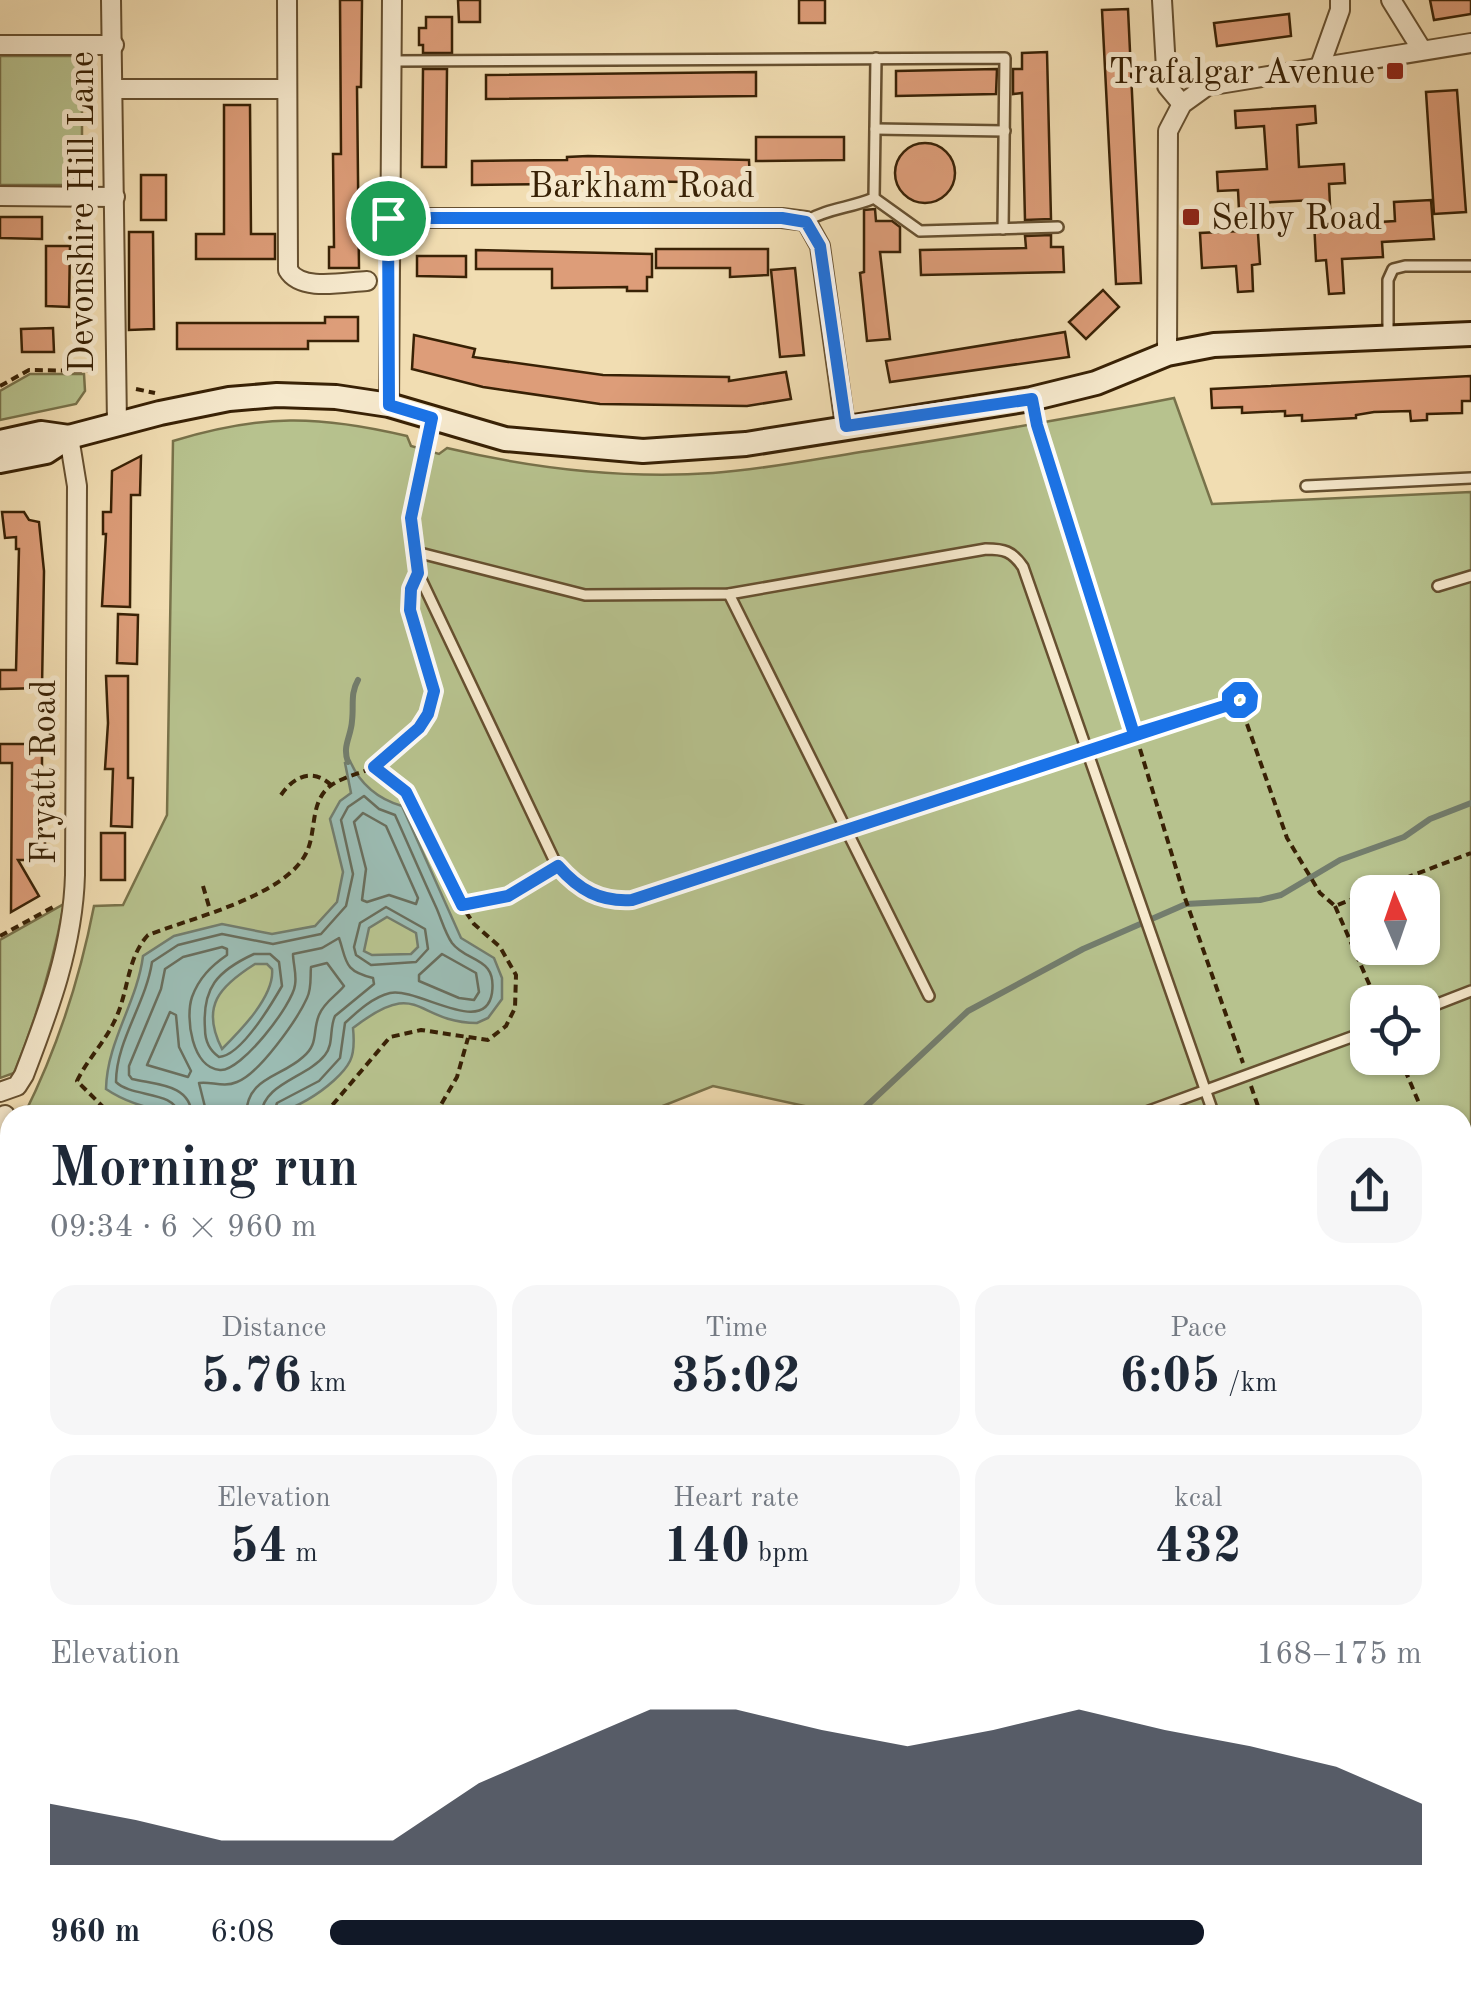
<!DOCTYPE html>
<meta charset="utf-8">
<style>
body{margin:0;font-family:"Old Standard TT",serif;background:#f6f6f7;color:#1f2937;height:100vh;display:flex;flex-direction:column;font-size:38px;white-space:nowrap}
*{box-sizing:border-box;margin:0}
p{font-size:32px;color:#747a83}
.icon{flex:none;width:55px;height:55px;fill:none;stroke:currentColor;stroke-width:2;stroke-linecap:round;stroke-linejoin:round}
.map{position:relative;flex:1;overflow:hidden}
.sheet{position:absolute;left:0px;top:1105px;width:1472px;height:888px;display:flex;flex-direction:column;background:#fff;border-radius:30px 30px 0 0;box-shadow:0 2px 8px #0004}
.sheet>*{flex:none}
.needle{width:65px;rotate:358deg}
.buttons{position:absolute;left:1350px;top:875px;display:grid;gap:20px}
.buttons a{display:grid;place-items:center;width:90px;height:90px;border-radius:20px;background:#fff;box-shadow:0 2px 8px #0004;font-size:50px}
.pin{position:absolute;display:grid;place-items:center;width:85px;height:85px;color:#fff;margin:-42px;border:5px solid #fff;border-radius:50%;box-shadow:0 2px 10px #0007}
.round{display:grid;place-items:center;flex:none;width:105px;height:105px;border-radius:30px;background:#f6f6f7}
.head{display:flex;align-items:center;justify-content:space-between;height:170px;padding:0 50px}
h1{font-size:55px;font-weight:600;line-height:75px}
.metrics{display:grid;grid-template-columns:repeat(3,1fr);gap:15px;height:170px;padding:10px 50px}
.metrics div{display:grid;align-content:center;border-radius:25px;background:#f6f6f7;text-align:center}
.metrics b{font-size:50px;font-weight:600}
.metrics small{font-size:28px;font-weight:400}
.metrics p{font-size:28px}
.chart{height:280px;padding:20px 50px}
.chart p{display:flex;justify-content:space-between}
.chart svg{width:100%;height:180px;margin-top:10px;fill:#111827;opacity:.7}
ul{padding:0 50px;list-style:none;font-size:32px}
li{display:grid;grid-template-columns:160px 120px 1fr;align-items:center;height:75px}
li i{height:25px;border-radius:12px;background:#111827}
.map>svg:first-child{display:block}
.green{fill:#b7c28e;stroke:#78724a;stroke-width:2.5;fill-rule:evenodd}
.water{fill:#9bbbb2;stroke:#737d6d;stroke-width:2.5;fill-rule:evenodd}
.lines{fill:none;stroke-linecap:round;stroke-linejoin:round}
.shore{stroke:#6a6e5c;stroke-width:2.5}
.stream{stroke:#737d6d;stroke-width:6}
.building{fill:#dd9d79;stroke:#382105;stroke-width:2.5}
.lane-casing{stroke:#665030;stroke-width:14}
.street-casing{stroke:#665030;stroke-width:22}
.secondary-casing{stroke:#382105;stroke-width:28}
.highway-casing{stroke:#382105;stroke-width:35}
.path{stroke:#382105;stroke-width:4;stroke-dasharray:8 5;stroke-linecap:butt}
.lane{stroke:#f6e9cd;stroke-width:9}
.street{stroke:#f6e9cd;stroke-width:18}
.secondary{stroke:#f6e9cd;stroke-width:22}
.highway{stroke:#f1ddb2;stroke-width:30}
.route-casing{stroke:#fff;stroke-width:20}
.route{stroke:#1a73e8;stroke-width:12}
.poi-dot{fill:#8f2418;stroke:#f6e9cd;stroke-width:4}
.labels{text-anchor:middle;stroke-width:10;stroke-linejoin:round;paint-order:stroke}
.poi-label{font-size:35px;fill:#382105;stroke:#f6e9cd;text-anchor:end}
.street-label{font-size:35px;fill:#382105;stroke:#f6e9cd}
</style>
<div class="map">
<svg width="1471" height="1991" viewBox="0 0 1471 1991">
<rect width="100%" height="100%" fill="#f1ddb2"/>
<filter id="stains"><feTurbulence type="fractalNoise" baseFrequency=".002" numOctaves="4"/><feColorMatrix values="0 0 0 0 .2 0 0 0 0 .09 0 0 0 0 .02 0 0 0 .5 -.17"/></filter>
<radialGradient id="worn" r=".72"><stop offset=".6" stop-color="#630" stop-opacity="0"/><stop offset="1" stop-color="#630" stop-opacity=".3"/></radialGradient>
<g class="green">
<rect x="0" y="56" width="82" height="129"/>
<path d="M30,374H84L85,391L76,404L0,420V391Z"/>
<path d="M1174,398L1212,504L1471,492V1929L1462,1881V1115H846L713,1086L640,1115H24C57,1049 80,978 94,906L123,905L167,815L173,441C262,414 318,415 407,436L411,446L439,454L447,448C535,469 622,479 713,473C771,469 830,456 887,448C983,433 1078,417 1174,398ZM1368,892H1422V948H1368ZM1368,1002H1422V1058H1368Z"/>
<path d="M64,904C53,963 37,1017 14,1073L0,1078V940Z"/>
<path d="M0,1534L10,1546V1616L0,1604Z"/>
<path d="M0,1620L10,1631V1697L0,1707Z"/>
<path d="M10,1812V1910L0,1885V1821Z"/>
<path d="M69,1982H291L292,1990L293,1983H309L307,1991H68Z"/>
<path d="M414,1983H496L510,1991H426Z"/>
</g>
<path class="water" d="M350,761C360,784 378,799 402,806L461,938L494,958L502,978V999L488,1018L477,1023C413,1022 421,976 353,1028C354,1038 355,1051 350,1061C339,1084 279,1125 254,1111L250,1115C203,1115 147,1117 106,1089C107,1041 137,1003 143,956L174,936L222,924L272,934L315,926L337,902L343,872L330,819L340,801L351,793L345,763ZM387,917L416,933L418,947L411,954L372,955L364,951L369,928ZM255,964H267L272,969C275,996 240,1031 222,1049C200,1006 220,986 255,964Z"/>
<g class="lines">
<g class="shore">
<path d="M363,813L386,826L418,898L416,904L389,895L367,902L362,900L366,869L354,822Z"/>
<path d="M386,907L425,929L428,949L416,962L371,965L356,955L354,947L360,923Z"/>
<path d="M254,954H270L279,962L282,986C271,1005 241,1056 219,1057C209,1050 205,1041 205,1029C202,988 217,971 254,954Z"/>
<path d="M442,954L476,973L479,992L474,1000L459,998L419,981V975Z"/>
<path d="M170,1012L176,1015L179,1047L191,1071L188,1077L147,1065Z"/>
<path d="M179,1115C175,1090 132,1098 116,1082C116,1041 146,1003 152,962L178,945L222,934L273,944L321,934L346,906L353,874L341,820L348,807L364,796L379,809L395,815C409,846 422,877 436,907C441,918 445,933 452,943C467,963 497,956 492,993C485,1038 418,987 390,993C373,997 358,1011 345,1023L340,1058L319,1081L277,1103L273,1115"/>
<path d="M192,1115C190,1084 157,1085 132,1079L129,1075V1066L161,989L165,969L183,957L222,947L227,949V955C211,966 199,978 192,997C185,1018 192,1068 220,1070C241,1072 293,1004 295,985C297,975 293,963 293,954L322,948L339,938C347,961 343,971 373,978L374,984L335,1016C329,1029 334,1044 325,1055C307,1078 263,1083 261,1115"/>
<path d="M207,1115L199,1083C211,1081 223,1088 237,1082C259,1074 297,1020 307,998C312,988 310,977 311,967L327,963L344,986C336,996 324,1002 319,1015C312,1032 319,1044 303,1057C280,1078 247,1077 246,1115"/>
</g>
<g class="stream">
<path d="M348,762C342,746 351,737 352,721C354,705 350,694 358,680"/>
<path d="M630,1115L661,1108L859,1113L968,1011L1083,949L1186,904L1260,900L1281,895L1340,860L1404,837L1430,819L1471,803"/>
</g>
</g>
<g class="building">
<path d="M340,0H362L361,87H357L359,268H329V247H334L333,154H341Z"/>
<path d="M458,0H480V22H459Z"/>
<rect x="799" y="0" width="26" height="23"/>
<path d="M1430,0H1471V14L1434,20Z"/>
<path d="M1128,9L1141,283L1116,284L1102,10Z"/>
<path d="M1289,14L1291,36L1217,46L1214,23Z"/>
<path d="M426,17H452V53H423V45H419V28H426Z"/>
<path d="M1047,52L1051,219L1025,220L1022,93L1013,94V69H1022V53Z"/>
<path d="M423,69H447L446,167H422Z"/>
<path d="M997,69L996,94L896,96V71Z"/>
<path d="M756,72V96L486,99V75Z"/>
<path d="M1457,90L1466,212L1434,214L1426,92Z"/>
<path d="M224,105H250L251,234H275V259H196V234H224Z"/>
<path d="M1315,106L1316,123L1297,125L1299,167L1344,164L1345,183L1329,184L1331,225L1395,221L1394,202L1431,200L1434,239L1382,242L1383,257L1342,259L1344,293L1329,294L1326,260L1316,261L1313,200L1256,203L1260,264L1252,265L1253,291L1238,292L1236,266L1202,268L1200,233L1240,231L1238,190L1218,191L1217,172L1267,169L1264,126L1236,128L1235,111Z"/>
<path d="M756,137H844V160L756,161Z"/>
<circle cx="925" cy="173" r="30"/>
<path d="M588,156L749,160L750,183L560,180V184L472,185V161L567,160V157Z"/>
<rect x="141" y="175" width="25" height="45"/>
<path d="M875,209L876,221H892L900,227V252H880L890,339L867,341L860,273L864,272V210Z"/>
<path d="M0,217H42V239L0,238Z"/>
<path d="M129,232H153L154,329L129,330Z"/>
<path d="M1051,235V247H1063L1064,272L921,275L920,250L1026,248L1025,236Z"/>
<path d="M46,246H70L69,307L46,306Z"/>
<path d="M656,249H768V275L730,277V268H656Z"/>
<path d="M476,250L652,254V277H647V291H627V287L552,288V269H476Z"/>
<path d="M417,256H466V277L417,276Z"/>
<path d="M795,268L804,355L780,357L771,270Z"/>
<path d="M1103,290L1119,307L1086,339L1069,322Z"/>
<path d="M325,317H358V341H308V349H177V323H325Z"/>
<path d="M53,328L54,352H22L21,329Z"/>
<path d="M1065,332L1069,357L890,382L886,361Z"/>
<path d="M414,335L475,349L473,357L603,375L729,377V381L786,372L791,399L747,406L600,404L483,387L412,369Z"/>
<path d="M1471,376V401H1462V413L1427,414V420L1411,421L1410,411L1374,412L1356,415V418L1302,421V415L1285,416V411L1242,413V407L1212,408L1211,389Z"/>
<path d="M141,456L140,495H131L130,607L102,606L106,534H103V512H111L112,471Z"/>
<path d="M2,512H24L29,520L39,522L44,571L42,688L0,689V670H16L19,549H16V537L5,538Z"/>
<path d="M118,614L138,615L137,664L117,663Z"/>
<path d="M106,676H128V778H133L132,827L111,826L113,769H105L108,723Z"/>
<path d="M0,744H42V783H45V860H18L39,896L11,912L12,763H0Z"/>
<rect x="101" y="833" width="24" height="47"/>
</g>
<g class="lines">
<g class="lane-casing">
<g id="lane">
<path d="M391,61L1005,58L1003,229"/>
<path d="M875,129L1005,131"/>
<path d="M874,198L920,231L1058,227"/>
<path d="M806,221C828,208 851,208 874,198L876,58"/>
<path d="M1388,336V280L1393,269L1405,266H1471"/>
<path d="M432,420L411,518L418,573L557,866C579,890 600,902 632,899L1228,705V695L1236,688H1246L1252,696L1251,706L1243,712L1234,711L1228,705"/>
<path d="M1306,486L1471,478"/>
<path d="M416,552L585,595L729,594L986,549C1004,549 1012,551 1023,567L1214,1115"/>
<path d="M1438,586L1471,576"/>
<path d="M729,594L929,996"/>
<path d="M1422,1010L1471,991"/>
<path d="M1138,1115L1368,1031"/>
</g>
</g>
<g class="street-casing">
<g id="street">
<path d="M111,0L117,424"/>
<path d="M287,0L288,270C301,292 344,282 367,281"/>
<path d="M1162,0L1167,86L1182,104"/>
<path d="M1391,0L1422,50"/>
<path d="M0,45H114"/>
<path d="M1320,66L1340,10V0"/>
<path d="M115,89H287"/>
<path d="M0,196L115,197"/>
<path d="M388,218H782L806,221L820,246L845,426"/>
<path d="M1167,354L1168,131L1182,104L1207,86L1471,43"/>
<path d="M389,405L392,0"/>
<path d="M0,1092L17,1086L24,1075C49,1010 73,946 75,875L77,486L69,437"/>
<path d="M0,1125L5,1115"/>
<path d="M0,1248L10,1249"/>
<path d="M0,1743L10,1734"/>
<path d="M330,1991L334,1982"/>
<path d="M870,1991L871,1982"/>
<path d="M1079,1991L1081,1982"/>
</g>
</g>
<g class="secondary-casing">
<g id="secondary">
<path d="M0,442L41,433L69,437"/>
<path d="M0,461L46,452L69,437L160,413L229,399L277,395L336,397L389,405L505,439L643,451L746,444L1031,399L1096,383L1167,354L1214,345L1471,334"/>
</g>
</g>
<g class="highway-casing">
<g id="highway">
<path d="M0,1514L10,1525"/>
<path d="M530,1982L543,1991"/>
</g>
</g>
<g class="path">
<path d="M0,386L29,370L94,371"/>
<path d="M136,389L155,393"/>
<path d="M1036,420L1131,721"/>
<path d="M1247,724L1287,838L1320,893L1335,906L1368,893"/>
<path d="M1140,749L1185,898L1243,1063"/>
<path d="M281,795C294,776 313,768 331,785"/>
<path d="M203,886L210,910"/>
<path d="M1369,892L1471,853"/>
<path d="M462,905L508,897L545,875"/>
<path d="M1335,906L1377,1002"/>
<path d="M0,936L53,907"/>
<path d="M1400,1058L1424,1115"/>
<path d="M1251,1086L1261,1115"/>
<path d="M116,1115L104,1108L77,1081C87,1060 104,1043 114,1022C129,993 126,959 148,935C192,918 280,897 304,857C318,835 308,804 330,786C343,777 358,774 372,768C397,756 431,720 434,693C437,660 410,629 411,596"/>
<path d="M324,1115L390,1037L421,1030L488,1040L506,1026L515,1008L516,975L500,947L474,924L461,905L406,792L374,767"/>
<path d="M435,1115L457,1077L468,1038"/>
<path d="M1462,1130L1471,1127"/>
<path d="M1462,1245L1471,1242"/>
<path d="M1462,1359L1471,1356"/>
<path d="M1462,1405L1471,1429"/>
<path d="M1462,1564L1471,1562"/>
<path d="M0,1573L10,1586"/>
<path d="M1462,1691L1471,1716"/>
<path d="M0,1900L10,1931"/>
<path d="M12,1982V1991"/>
<path d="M410,1982L421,1991"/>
<path d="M496,1982L506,1989"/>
<path d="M568,1982L582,1991"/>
</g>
<use href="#lane" class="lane"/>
<use href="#street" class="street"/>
<use href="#secondary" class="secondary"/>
<use href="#highway" class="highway"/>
</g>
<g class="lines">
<g class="route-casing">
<path id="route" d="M388,218L389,405L432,418L411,518L418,573L411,589L410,610L434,691L428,714L419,728L374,767L406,792L462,905L508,896L558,866C579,890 600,902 632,900L1228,705L1234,712H1243L1251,706L1252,696L1246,688H1236L1228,695V705L1134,734L1037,425L1032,399L846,426L820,246L806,222L782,218H388"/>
</g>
<use href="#route" class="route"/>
</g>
<g class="poi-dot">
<rect x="1385" y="61" width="20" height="20" rx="5"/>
<rect x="1181" y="207" width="20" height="20" rx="5"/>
</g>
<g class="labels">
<g class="poi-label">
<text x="1375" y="83">Trafalgar Avenue</text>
<text x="1211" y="229" text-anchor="start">Selby Road</text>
</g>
<g class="street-label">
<text x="642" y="197">Barkham Road</text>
<text transform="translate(81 212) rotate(-90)" y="12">Devonshire Hill Lane</text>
<text transform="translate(43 772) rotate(-90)" y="12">Fryatt Road</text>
</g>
</g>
<rect width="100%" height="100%" filter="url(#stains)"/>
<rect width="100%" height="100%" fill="url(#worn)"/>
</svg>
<div class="buttons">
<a><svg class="needle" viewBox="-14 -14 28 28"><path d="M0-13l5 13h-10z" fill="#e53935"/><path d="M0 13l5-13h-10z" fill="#747a83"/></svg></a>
<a><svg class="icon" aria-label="locate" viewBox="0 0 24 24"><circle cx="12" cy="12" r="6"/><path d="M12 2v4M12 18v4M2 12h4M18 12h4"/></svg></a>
</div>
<div class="pin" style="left:388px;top:218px;background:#1e9e55"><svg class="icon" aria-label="arrive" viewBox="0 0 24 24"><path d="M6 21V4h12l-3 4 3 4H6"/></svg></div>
<section class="sheet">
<div class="head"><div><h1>Morning run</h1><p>09:34 · 6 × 960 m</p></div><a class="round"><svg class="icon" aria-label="share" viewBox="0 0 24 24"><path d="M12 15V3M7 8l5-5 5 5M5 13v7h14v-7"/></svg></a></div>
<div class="metrics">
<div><p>Distance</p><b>5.76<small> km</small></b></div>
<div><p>Time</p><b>35:02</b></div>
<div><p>Pace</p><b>6:05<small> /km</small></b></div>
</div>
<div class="metrics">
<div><p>Elevation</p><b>54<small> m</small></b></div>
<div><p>Heart rate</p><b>140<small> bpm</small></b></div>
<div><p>kcal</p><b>432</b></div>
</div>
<div class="chart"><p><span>Elevation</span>168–175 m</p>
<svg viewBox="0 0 160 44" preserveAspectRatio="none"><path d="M0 44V29L10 33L20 38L30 38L40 38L50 24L60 15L70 6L80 6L90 11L100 15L110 11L120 6L130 11L140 15L150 20L160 29V44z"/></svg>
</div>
<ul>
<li><b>960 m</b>6:08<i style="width:80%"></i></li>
</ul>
</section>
</div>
